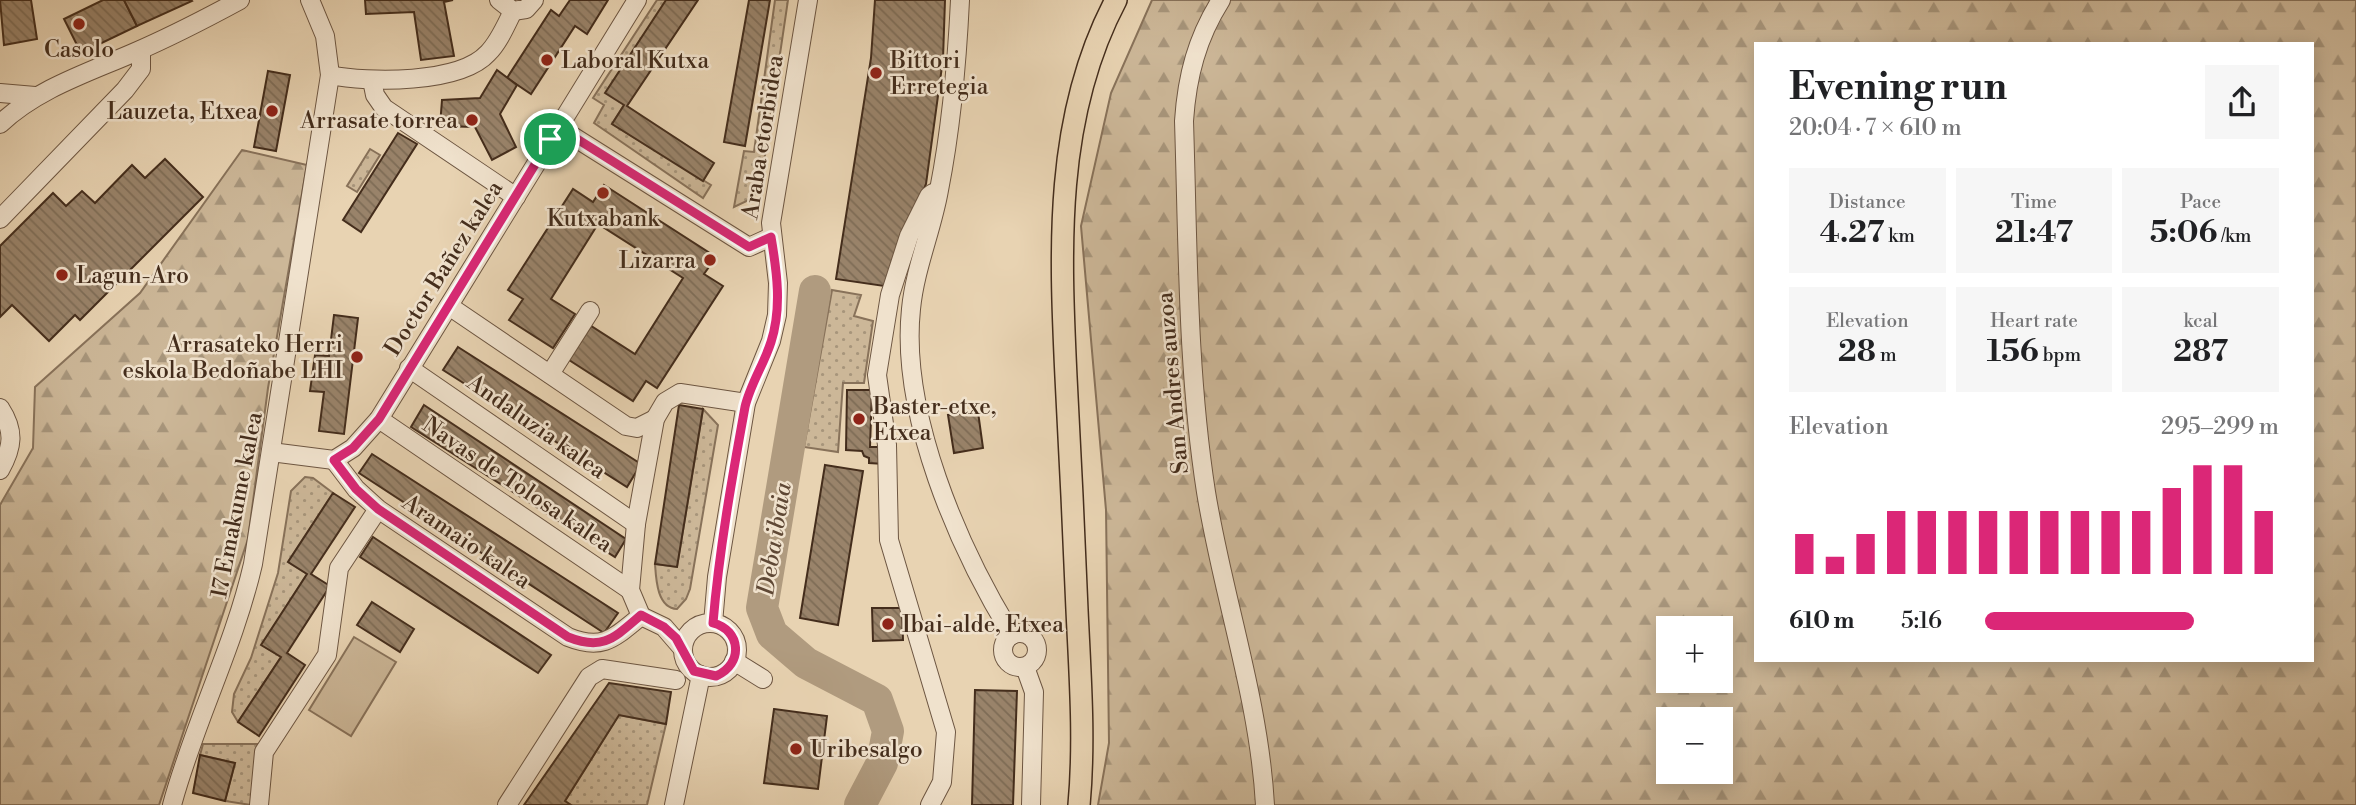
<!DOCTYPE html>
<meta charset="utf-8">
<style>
body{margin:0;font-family:"Libre Bodoni",serif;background:#f6f6f6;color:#202124;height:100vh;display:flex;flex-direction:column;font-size:26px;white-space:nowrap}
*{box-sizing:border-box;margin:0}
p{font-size:23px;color:#757577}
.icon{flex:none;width:38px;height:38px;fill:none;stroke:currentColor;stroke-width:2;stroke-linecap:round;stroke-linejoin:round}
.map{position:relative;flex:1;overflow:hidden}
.details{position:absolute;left:1754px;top:42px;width:560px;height:620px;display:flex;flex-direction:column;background:#fff;border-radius:0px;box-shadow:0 4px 18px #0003}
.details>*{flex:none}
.buttons{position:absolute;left:1656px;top:616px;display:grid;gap:14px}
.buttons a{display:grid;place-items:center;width:77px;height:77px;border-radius:0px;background:#fff;box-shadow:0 4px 18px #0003;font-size:35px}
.pin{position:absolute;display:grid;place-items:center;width:60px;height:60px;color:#fff;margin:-30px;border:4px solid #fff;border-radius:50%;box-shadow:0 2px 7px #0007}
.round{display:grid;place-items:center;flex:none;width:74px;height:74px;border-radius:0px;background:#f6f6f6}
.summary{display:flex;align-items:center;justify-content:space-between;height:119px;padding:0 35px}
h1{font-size:38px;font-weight:700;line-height:52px}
.figures{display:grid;grid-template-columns:repeat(3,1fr);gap:10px;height:119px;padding:7px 35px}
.figures div{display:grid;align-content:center;border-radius:0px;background:#f6f6f6;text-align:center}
.figures b{font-size:30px;font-weight:700}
.figures small{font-size:19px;font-weight:400}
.figures p{font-size:19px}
.chart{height:196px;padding:14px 35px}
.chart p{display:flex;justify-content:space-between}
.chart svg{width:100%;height:126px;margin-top:7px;stroke:#db2777;stroke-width:6}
ul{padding:0 35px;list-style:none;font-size:23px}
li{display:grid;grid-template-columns:112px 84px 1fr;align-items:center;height:52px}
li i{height:18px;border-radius:9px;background:#db2777}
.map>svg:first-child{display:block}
.green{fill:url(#green-dots);stroke:#88725a;stroke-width:2}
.forest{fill:url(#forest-firs);stroke:#88725a;stroke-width:2;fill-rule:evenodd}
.pitch{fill:#ccb798;stroke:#88725a;stroke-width:2}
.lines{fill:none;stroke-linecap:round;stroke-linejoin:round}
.river{stroke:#b09b7f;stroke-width:32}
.building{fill:url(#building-back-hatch);stroke:#442d1c;stroke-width:2}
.minor-casing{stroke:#6d5642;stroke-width:20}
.major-casing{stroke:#442d1c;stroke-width:24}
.minor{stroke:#f0e2cd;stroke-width:18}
.major{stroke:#e8d3b2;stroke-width:21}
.route-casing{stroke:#fff;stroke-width:14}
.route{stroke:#db2777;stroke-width:9}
.poi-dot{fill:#8f2418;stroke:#f0e2cd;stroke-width:2.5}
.labels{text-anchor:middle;stroke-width:5;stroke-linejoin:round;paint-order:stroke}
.poi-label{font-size:23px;fill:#442d1c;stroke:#f0e2cd;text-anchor:start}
.street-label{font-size:23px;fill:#442d1c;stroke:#f0e2cd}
.water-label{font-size:24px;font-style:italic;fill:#5f4835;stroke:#f0e2cd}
</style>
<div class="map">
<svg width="2356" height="805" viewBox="0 0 2356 805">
<defs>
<pattern id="green-dots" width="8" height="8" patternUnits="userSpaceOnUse" patternTransform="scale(1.75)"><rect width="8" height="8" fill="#ccb798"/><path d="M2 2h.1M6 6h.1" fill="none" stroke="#a7957b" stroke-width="1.8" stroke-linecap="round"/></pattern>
<pattern id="forest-firs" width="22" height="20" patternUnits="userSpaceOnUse" patternTransform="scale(1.75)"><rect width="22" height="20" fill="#ccb798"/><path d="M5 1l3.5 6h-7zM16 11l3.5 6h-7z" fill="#a7957b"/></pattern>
<pattern id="building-back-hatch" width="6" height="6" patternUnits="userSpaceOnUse" patternTransform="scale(1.75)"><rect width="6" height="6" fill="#99836a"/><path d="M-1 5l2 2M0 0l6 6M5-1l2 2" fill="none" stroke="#7e6c56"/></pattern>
</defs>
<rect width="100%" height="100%" fill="#e8d3b2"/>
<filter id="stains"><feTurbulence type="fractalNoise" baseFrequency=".00286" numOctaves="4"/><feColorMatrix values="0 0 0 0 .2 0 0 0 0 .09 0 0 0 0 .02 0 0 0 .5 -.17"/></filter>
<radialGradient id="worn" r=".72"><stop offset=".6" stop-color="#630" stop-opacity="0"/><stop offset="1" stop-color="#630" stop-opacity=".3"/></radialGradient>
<g class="green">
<path d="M657,0H666L624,105L612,124L711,185L703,198L594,123L604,105L593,98Z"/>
<path d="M775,0H788L760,189L751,199L734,207L744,151L754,152Z"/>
<path d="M370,149L380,155L357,192L347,186Z"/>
<path d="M832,290L861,295L854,316L873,321L864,383H843L838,452L804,447Z"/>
<path d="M703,409L718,425L690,589L686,599L677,609C657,608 656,579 655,564L677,567Z"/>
<path d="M305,477L313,478L333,493L288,562L307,574L262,645L281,657L238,722L232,712L234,694L251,658L278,573L291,491Z"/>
<path d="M619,715L666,724L647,805H571L565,801Z"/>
<path d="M203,744H260L251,805L225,801L235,763L200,755Z"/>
</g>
<g class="forest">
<path d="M1152,0H2356V805H1098L1109,743L1106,510L1081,226L1111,93ZM1755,44H2312V660H1755ZM1668,628H1720V681H1668ZM1668,719H1720V772H1668Z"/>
<path d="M242,150L307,165L268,388L248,539L159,805H0V505L33,448L35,387L140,293Z"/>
</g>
<path class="pitch" d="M354,637L396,662L351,736L309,710Z"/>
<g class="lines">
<path class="river" d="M815,291L762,608L772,634L806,663L877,700L888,731L882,763L860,805"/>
</g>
<g class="building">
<path d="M0,0H31L37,39L4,45Z"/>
<path d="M103,0H124L137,26L81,53L64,19Z"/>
<path d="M124,0H191L192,1L137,26Z"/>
<path d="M365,0H453L444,2L454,56L421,60L414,12L366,14Z"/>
<path d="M570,0H608L587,34L575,26L531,94L507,78L551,10L559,16Z"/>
<path d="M666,0H698L627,106L714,163L703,181L612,124L624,105L605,93Z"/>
<path d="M749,0H770L745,146L724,142Z"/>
<path d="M875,0H945L943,59L926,184L884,286L836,279L871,58Z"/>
<path d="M497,70L517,85L500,114L516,147L492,160L475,127L440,126L442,100L480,98Z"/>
<path d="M268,71L290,75L276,151L254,147Z"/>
<path d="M398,133L417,144L361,232L343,220Z"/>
<path d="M165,159L203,197L80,320L75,315L49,341L12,305L0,317V246L53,193L66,206L82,191L95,203L132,165L145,178Z"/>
<path d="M604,185L716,257L704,274L723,286L657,388L646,381L633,401L569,360L591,326L635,354L683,278L598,224L551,299L575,314L553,348L509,320L523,299L508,290L573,189L593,202Z"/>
<path d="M334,315L358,318L344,434L319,431L324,392L310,391L315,355L329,356Z"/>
<path d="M458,347L641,464L627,487L443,370Z"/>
<path d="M847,390H872L870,447H882L884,464L869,463V458L864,456L862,451L846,450Z"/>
<path d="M424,405L626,539L615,557L411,427Z"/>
<path d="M679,405L703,409L677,567L655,564Z"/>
<path d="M978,412L983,448L954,453L948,415Z"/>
<path d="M372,454L618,613L604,633L359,473Z"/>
<path d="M825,465L863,471L838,625L800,618Z"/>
<path d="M333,493L355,507L311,574L330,586L287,653L305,665L259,736L238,722L281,657L261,645L307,574L288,562Z"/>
<path d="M373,537L551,655L538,673L360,557Z"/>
<path d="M372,602L414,629L400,652L357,625Z"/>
<path d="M872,608H902L903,640L873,641Z"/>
<path d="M609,683L671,692L666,724L619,715L565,801L571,805H524Z"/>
<path d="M975,690L1017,691L1013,805H972Z"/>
<path d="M774,709L827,716L818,789L764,783Z"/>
<path d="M200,755L235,763L225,801L193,793Z"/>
</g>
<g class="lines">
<g class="minor-casing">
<g id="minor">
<path d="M499,0L513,11L526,9L534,0"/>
<path d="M960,0C957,63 951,129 939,190C932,230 915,268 911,309C900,414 958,547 1012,635"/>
<path d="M1221,0C1197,38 1187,76 1184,121C1188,245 1187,369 1206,492C1223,597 1259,698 1265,805"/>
<path d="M330,75C368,83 460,84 488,53C499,42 506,25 513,11"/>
<path d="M372,80L375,95L384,108L516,197"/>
<path d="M0,93L35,96"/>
<path d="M0,124C37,89 87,73 133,53C170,37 205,19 240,0"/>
<path d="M558,127L749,247L771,237"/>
<path d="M0,219L125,90L141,69V50"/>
<path d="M449,306L626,426L637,428L655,419"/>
<path d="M409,368L636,524"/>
<path d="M550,374L590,311"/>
<path d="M0,408C15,431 13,447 0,470"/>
<path d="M379,419L630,590"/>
<path d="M271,452L334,460L353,448L379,419L637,0"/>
<path d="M334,460L356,489L378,509L568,637C603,651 614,638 641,616"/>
<path d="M641,616L630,590L636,524L655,419L665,402L680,393L746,403"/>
<path d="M641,616L664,627L683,649"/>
<path d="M713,623L717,577L746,403L771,341L777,315L778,283L771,223L808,0"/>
<circle cx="710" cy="650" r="27"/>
<circle cx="1020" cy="650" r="17"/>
<path d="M734,661L763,679"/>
<path d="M1025,667L1034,692L1031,805"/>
<path d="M172,805C194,723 234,647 253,564L330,75L325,36L310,0"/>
<path d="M259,805L264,752L327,655L339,568L378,509"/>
<path d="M507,805L589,677L602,669L676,680"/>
<path d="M674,805L701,675"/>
<path d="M930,805L942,782L946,732L889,540L887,445L877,375L890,295L909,236L929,196L933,193"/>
</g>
</g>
<g class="major-casing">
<path id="major" d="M1079,805C1085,740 1080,675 1077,610C1074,532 1070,455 1066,377C1060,249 1054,117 1116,0"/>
</g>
<use href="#minor" class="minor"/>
<use href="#major" class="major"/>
</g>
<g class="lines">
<g class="route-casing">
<path id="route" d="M558,127L749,247L771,237C777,272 782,308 771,342C764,364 750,385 745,407C732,478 719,551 713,623C741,630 744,664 716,676L694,671L676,638L664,627L641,615C614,638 603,651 568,637L378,509L356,489L334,460L353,448L379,419Z"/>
</g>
<use href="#route" class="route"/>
</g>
<g class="poi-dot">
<circle cx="79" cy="24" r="7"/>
<circle cx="547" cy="60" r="7"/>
<circle cx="876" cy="73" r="7"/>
<circle cx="272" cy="111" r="7"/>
<circle cx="472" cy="120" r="7"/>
<circle cx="603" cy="193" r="7"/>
<circle cx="710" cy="260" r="7"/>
<circle cx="62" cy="275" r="7"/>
<circle cx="357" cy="357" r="7"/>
<circle cx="859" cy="419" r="7"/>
<circle cx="888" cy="624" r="7"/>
<circle cx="796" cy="749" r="7"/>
</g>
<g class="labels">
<g class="poi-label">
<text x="79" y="57" text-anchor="middle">Casolo</text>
<text x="561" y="68">Laboral Kutxa</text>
<text x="890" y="68">Bittori<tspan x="890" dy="26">Erretegia</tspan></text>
<text x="258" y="119" text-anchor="end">Lauzeta, Etxea</text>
<text x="458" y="128" text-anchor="end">Arrasate torrea</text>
<text x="603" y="226" text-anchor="middle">Kutxabank</text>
<text x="696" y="268" text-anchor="end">Lizarra</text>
<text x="76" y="283">Lagun-Aro</text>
<text x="343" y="352" text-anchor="end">Arrasateko Herri<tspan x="343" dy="26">eskola Bedoñabe LHI</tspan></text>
<text x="873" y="414">Baster-etxe,<tspan x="873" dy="26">Etxea</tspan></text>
<text x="902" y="632">Ibai-alde, Etxea</text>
<text x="810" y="757">Uribesalgo</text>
</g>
<g class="street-label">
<text transform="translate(762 137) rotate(-81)" y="8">Araba etorbidea</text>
<text transform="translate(443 268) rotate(-58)" y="8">Doctor Bañez kalea</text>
<text transform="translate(1172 383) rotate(-95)" y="8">San Andres auzoa</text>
<text transform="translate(537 426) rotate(35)" y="8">Andaluzia kalea</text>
<text transform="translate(518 484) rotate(34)" y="8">Navas de Tolosa kalea</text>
<text transform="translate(236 505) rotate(-79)" y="8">17 Emakume kalea</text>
<text transform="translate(467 541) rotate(34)" y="8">Aramaio kalea</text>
</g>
<g class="water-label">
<text transform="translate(774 539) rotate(-81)" y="8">Deba ibaia</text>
</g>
</g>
<rect width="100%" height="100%" filter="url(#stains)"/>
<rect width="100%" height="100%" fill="url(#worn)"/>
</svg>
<div class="buttons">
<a>+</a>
<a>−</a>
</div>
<div class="pin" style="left:550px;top:139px;background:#1e9e55"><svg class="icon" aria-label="arrive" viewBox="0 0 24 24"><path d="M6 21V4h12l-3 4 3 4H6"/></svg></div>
<section class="details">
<div class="summary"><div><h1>Evening run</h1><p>20:04 · 7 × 610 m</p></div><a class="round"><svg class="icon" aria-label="share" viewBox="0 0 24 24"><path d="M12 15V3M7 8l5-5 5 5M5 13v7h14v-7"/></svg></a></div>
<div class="figures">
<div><p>Distance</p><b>4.27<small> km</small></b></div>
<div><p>Time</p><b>21:47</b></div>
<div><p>Pace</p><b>5:06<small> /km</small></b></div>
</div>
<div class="figures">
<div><p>Elevation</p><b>28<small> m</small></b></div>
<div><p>Heart rate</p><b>156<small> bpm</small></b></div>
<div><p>kcal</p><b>287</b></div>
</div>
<div class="chart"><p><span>Elevation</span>295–299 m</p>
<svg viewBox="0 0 160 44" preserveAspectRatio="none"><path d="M5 44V30M15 44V38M25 44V30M35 44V22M45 44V22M55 44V22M65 44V22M75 44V22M85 44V22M95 44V22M105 44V22M115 44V22M125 44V14M135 44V6M145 44V6M155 44V22"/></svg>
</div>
<ul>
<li><b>610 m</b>5:16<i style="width:71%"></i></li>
</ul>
</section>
</div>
